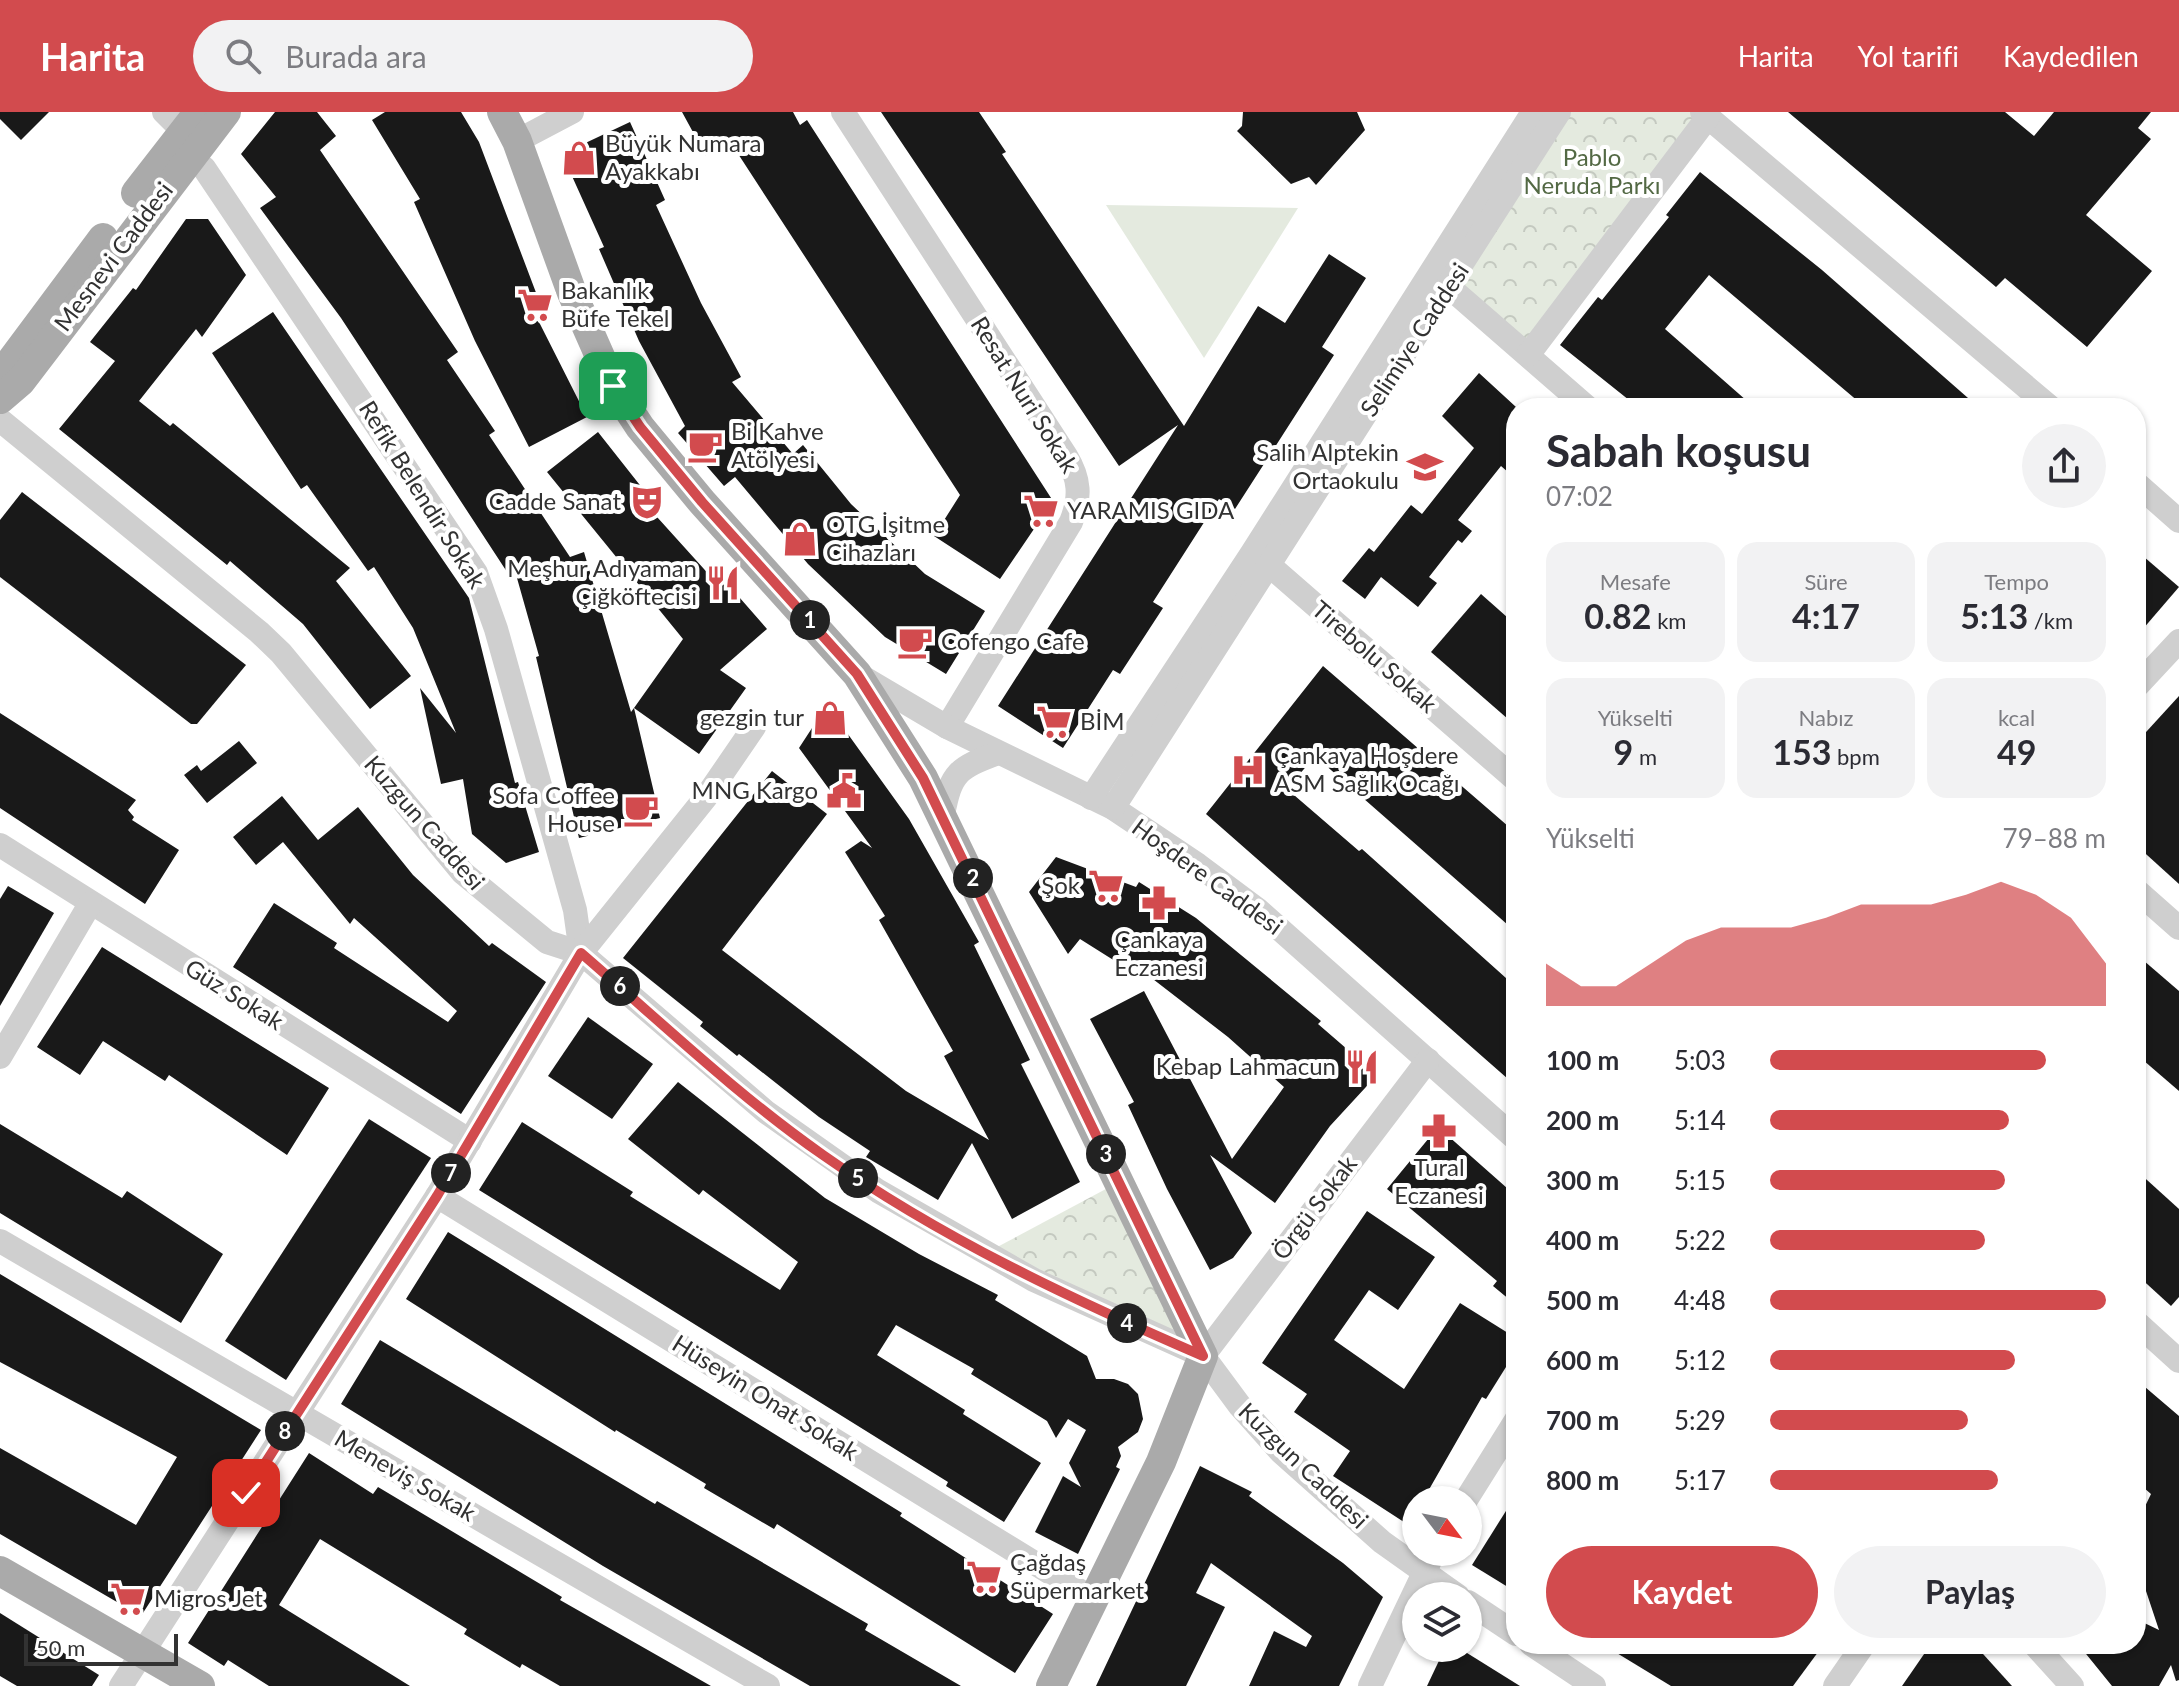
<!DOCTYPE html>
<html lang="tr">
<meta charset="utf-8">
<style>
body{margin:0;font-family:Lato,sans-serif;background:#f2f2f3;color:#2b2b33;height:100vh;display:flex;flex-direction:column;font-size:30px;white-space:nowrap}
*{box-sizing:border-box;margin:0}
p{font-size:26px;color:#7c7c81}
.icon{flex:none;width:44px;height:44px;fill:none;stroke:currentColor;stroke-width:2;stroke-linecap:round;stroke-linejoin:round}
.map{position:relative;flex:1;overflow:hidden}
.sheet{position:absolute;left:1506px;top:286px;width:640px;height:1256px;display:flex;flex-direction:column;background:#fff;border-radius:32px;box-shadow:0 2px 6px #0004}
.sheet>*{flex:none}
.needle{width:52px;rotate:122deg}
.fabs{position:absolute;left:1402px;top:1374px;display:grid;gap:16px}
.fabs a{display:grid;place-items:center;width:80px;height:80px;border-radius:50%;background:#fff;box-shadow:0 2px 6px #0004;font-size:40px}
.scale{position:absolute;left:24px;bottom:20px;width:154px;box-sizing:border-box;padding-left:8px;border:4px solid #323232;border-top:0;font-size:22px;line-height:28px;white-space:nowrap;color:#323232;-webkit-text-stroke:6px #fff;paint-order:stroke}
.pin{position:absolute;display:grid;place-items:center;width:68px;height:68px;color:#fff;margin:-34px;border-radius:16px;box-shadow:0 4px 12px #0006}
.km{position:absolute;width:40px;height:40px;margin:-20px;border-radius:50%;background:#222;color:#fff;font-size:22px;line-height:40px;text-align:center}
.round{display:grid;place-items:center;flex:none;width:84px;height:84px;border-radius:42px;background:#f2f2f3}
.overview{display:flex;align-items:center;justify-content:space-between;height:136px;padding:0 40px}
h1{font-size:44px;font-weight:700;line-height:60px}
.figures{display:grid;grid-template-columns:repeat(3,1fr);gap:12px;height:136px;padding:8px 40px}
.figures div{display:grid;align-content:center;border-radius:20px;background:#f2f2f3;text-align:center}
.figures b{font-size:34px;font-weight:700}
.figures small{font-size:22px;font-weight:400}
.figures p{font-size:22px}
.chart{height:224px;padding:16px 40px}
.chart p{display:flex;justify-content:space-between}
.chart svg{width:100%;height:144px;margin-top:8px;fill:#d24b4e;opacity:.7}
.button{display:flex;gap:16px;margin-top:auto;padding:16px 40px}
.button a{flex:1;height:92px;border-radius:48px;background:#d24b4e;color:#fff;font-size:32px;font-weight:700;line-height:92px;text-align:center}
.button a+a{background:#f2f2f3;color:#2b2b33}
ul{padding:0 40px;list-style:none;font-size:26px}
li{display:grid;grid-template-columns:128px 96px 1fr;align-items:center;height:60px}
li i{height:20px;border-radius:10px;background:#d24b4e}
header{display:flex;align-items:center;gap:48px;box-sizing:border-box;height:112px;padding:0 40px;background:#d24b4e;color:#fff}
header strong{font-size:38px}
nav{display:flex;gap:44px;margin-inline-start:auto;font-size:28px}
.search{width:560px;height:72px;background:#f2f2f3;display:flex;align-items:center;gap:20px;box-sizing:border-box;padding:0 28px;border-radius:44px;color:#7c7c81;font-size:30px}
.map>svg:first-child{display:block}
.grass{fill:#e4eadf}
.park{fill:url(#park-crowns)}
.building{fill:#191919}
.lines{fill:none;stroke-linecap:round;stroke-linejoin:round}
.minor{stroke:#cfcfcf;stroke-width:24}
.major{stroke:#aaa;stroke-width:30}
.route-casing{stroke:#fff;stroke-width:16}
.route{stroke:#d24b4e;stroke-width:10}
.labels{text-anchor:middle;stroke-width:8;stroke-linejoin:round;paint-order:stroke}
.poi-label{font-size:24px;fill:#323232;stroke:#fff;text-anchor:start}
.park-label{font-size:24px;fill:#536944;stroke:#fff}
.street-label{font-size:24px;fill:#323232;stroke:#fff}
</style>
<header>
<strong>Harita</strong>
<div class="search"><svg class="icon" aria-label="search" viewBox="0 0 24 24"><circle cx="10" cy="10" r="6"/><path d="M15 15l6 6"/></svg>Burada ara</div>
<nav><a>Harita</a><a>Yol tarifi</a><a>Kaydedilen</a></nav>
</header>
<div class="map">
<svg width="2179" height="1574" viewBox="0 0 2179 1574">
<defs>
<pattern id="park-crowns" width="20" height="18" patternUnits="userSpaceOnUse" patternTransform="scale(2)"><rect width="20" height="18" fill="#e4eadf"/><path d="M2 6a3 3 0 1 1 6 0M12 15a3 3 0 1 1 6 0" fill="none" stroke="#c4c9c0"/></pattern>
</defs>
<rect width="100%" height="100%" fill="#fff"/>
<path class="grass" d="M1106,93L1298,96L1204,246Z"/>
<g class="park">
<path d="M1559,0H1702L1528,243L1449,175Z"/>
<path d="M1119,1070L1203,1244L986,1141Z"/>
</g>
<g class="building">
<path d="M0,0H49L21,28L0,7Z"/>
<path d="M275,0H317L336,24L320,38L458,240L447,248L495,319L489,323L570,445L584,440L631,600L634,596L660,706L579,726L536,545L539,544L515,459L509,463L341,206L260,96L276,85L241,42Z"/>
<path d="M385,0H461L479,30L546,207L539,210L587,305L529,335L475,229L414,90L420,87L372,8Z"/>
<path d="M682,0H793L800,13L807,8L1053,389L1000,467L934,424L960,383L731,31L706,44Z"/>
<path d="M881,0H979L1006,40L1002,42L1184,314L1258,194L1285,211L1329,142L1366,166L1322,235L1334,243L1291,310L1235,397L1219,387L1153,490L1163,496L1120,562L1113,558L1063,636L998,594L1178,313L1119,354Z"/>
<path d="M1243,0H1357L1365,18L1316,73L1309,65L1291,72L1237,19L1242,14Z"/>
<path d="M1788,0H2005L2034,24L2054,0H2151L2138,16L2151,27L2086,103L2152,159L2087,235L2005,166L1996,175Z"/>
<path d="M630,10L665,88L656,93L701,191L741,265L732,270L793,342L803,333L851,392L925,462L985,499L946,562L885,525L808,452L735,365L724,374L678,321L685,314L639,229L599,137L604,135L562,42Z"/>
<path d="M1700,60L1822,158L1968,286L1960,296H1866L1709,163L1665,217L1755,296H1639L1560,233L1598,185L1602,188L1669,105L1666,103Z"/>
<path d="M186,107H208L246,163L202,225L196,217L139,289L170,314L173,311L350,456L336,469L411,564L370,597L303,512L230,449L227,453L59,317L115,249L90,230L133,176L136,178Z"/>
<path d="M273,200L469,486L515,671L518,670L539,740L506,751L472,722L463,667L441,672L420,576L456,621L413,516L374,455L368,459L307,373L301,377L212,241Z"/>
<path d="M1479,261L1516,295V367L1501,354L1458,408L1472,419L1462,431L1458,428L1429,465L1437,471L1418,495L1381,465L1365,487L1342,469L1369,436L1374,440L1411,393L1422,402L1474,336L1442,304Z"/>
<path d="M598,320L654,391L648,395L713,467L719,462L767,517L720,558L746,576L699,642L634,596L683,527L547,360Z"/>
<path d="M22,380L246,553L197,612H191L0,465V408Z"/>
<path d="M2136,438L2179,475L2136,525Z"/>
<path d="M1481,482L1516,513V614L1431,540Z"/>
<path d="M1323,554L1516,721V820L1315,644L1287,677L1359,739L1362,737L1516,875V974L1206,702Z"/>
<path d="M2179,584V772L2136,733V631Z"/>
<path d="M827,593L909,707L979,830L974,833L1030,948L1021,952L1080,1070L1012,1107L972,1031L938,1088L866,1045L870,1039L819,1005L739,942L737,944L700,914L703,910L623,846L772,659L827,702L722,838L906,979L989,1028L944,944L953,939L879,808L885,804L845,740L861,729L872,736L799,636Z"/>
<path d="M0,601L136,688L128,698L134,705L132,708L179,738L145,792L0,696Z"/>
<path d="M239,629L257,651L207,691L184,663L197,653L201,659Z"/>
<path d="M282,684L318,728L358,695L413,763L489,834L492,831L546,870L461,1002L233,855L274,791L337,831L334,836L448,910L457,899L354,806L350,812L283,730L256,753L233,725Z"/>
<path d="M1056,745L1136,775L1139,770L1196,806L1321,909L1318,912L1377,963L1330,1014L1275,1091L1210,1043L1252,1121L1233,1146L1210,1158L1167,1077L1128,993L1134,990L1090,907L1144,879L1232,1047L1284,975L1228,925L1127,847L1134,861L1080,827L1068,842L1029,780Z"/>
<path d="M8,774L54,801L0,894V787Z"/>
<path d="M102,835L329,976L287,1043L169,963L165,969L103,929L80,963L37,935Z"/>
<path d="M2136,842L2179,879V979L2136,942Z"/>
<path d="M588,905L653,952L612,1007L548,964Z"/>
<path d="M678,970L825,1086L919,1142L998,1183L995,1188L1087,1244L1096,1267H1114L1128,1272L1138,1282L1143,1307L1138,1320L1118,1335L1121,1344L1116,1355L1120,1357L1078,1442L1035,1420L1063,1364L1081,1375L1069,1351L1086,1318L1068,1307L1056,1326L1047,1309L971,1262L974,1257L896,1213L877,1243L965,1298L963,1302L1041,1351L1004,1410L946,1374L948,1370L479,1078L522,1010L633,1080L630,1084L780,1178L798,1150L703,1078L699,1083L628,1027Z"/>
<path d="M369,1007L431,1046L286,1268L225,1229Z"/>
<path d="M0,1012L122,1086L127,1079L223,1142L181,1211L0,1101Z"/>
<path d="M1438,1015L1516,1084V1193L1493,1174L1497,1169L1387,1077Z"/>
<path d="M2136,1058L2179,1097V1185L2171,1194L2136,1162Z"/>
<path d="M1367,1099L1435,1145L1398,1198L1369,1178L1334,1228L1404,1277L1460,1191L1516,1226V1239L1486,1287L1482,1285L1423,1388H1416V1399L1407,1412L1333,1364L1350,1339L1294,1300L1307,1282L1262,1251Z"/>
<path d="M448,1120L902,1401L900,1404L1053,1502L1015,1561L777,1412L774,1417L704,1376L706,1372L616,1318L615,1320L406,1187Z"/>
<path d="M0,1162L261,1318L141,1504L0,1422V1336L136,1413L177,1345L0,1250Z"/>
<path d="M380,1228L655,1392L657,1389L868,1512L865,1518L961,1574H810L603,1454L341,1292Z"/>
<path d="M2145,1275L2179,1304V1568L2176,1569L2171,1553L2159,1574H2112L2078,1532H2136V1507L2159,1518L2136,1449V1413L2151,1382L2136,1369V1284Z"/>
<path d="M309,1341L373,1382L378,1375L562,1485L560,1488L711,1574H560L522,1552L520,1556L464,1522L467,1517L320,1427L279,1493L410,1574H269L228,1548L224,1554L188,1531Z"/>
<path d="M1200,1354L1252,1380L1249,1384L1343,1451L1383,1485L1339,1574H1249L1274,1519L1306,1535L1312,1524L1211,1451L1196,1481L1225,1495L1186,1574H1096Z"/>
<path d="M1516,1383V1480L1472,1453Z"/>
<path d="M0,1501L99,1563L92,1574H17L0,1564Z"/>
<path d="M1602,1532H1824L1793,1574H1671Z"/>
<path d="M1931,1532H1974L2012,1574H1902Z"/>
<path d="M1445,1536H1459L1520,1574H1427Z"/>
</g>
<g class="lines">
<g class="minor">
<path d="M164,0L183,19"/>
<path d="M843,0L1066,344C1080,367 1081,385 1071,410L947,615"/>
<path d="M1702,0L2051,296"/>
<path d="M517,29L572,0"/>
<path d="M204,56L476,461L496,517L575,798L581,841"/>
<path d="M1449,175L1588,296"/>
<path d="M1528,243L1708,5"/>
<path d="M0,308L259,520L281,541L463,761L547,830L581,841L766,1000L878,1079L1034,1168L1203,1244L1240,1294L1281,1340L1382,1430L1458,1484"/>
<path d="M2136,371L2179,409"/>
<path d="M1269,453L1516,668"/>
<path d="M859,563L947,615L1113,696L1198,753L1257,797L1516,1027"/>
<path d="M2136,575L2179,529"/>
<path d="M1091,686L1252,441L1533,0"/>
<path d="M1113,696L1559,0"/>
<path d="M943,703C951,660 958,656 998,641"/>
<path d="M0,733L470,1029"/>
<path d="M2136,778L2179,816"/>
<path d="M0,945L90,792"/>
<path d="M437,1084L1093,1487"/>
<path d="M0,1129L768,1574"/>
<path d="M2136,1210L2179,1249"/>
<path d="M1203,1244L1428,948"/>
<path d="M1466,1388L1516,1308"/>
<path d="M1468,1490L1516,1522"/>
<path d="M1531,1532L1594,1574"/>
<path d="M2034,1532L2072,1574"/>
<path d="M121,1574L437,1084L581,841L706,685L754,615"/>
<path d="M1370,1574L1434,1440"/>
<path d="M1835,1574L1864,1532"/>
</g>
<g class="major">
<path d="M502,0L517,29L572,181L613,274L640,315L702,390L857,562L923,666L1203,1244L1161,1350L1051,1574"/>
<path d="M136,81L199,0"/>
<path d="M0,264L103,126"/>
<path d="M0,287L21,269L226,0"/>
<path d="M0,1459L200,1574"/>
</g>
</g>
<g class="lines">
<g class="route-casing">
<path id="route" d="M246,1381L437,1084L581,841C660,909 737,983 823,1043C941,1126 1071,1187 1203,1244L923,666L857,562L702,390L640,315L613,274"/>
</g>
<use href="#route" class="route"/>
</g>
<defs>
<g id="shop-bare" transform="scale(2.76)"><path d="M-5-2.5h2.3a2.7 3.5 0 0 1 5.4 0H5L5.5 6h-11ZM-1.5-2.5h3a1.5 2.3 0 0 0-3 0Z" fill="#d24b4e" stroke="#fff" stroke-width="2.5" paint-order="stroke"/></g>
<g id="supermarket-bare" transform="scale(2.76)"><path d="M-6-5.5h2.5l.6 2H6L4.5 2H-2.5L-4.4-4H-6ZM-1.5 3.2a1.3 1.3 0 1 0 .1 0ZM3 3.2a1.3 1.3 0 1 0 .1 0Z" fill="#d24b4e" stroke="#fff" stroke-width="2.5" paint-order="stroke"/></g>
<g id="cafe-bare" transform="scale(2.76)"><path d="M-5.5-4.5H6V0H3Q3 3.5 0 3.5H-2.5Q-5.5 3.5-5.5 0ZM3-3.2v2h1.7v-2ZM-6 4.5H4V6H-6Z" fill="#d24b4e" stroke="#fff" stroke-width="2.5" paint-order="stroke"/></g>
<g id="school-bare" transform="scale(2.76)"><path d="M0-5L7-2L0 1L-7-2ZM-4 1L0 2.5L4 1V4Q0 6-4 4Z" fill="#d24b4e" stroke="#fff" stroke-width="2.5" paint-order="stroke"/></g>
<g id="theatre-bare" transform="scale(2.76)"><path d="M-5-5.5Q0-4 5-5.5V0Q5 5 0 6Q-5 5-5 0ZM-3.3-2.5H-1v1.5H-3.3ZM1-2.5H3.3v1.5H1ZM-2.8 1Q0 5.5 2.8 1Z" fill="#d24b4e" stroke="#fff" stroke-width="2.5" paint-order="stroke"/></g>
<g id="restaurant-bare" transform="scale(2.76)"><path d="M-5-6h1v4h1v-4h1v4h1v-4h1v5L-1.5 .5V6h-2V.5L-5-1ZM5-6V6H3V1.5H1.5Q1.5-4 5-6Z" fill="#d24b4e" stroke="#fff" stroke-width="2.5" paint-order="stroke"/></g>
<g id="hospital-bare" transform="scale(2.76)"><path d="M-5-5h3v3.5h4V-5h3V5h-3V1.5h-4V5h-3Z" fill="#d24b4e" stroke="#fff" stroke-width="2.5" paint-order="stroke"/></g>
<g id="civic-bare" transform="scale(2.76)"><path d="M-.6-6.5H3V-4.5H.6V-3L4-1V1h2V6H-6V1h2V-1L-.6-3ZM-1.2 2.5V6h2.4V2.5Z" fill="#d24b4e" stroke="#fff" stroke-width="2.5" paint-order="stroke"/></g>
<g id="pharmacy-bare" transform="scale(2.76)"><path d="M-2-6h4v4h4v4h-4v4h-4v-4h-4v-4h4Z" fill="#d24b4e" stroke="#fff" stroke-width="2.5" paint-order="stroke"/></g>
</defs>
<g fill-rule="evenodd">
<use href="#shop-bare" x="579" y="46"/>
<use href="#supermarket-bare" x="535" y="193"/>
<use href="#cafe-bare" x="705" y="334"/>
<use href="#school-bare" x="1425" y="355"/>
<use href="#theatre-bare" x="647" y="390"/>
<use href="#supermarket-bare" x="1041" y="399"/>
<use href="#shop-bare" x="800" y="427"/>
<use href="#restaurant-bare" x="723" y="471"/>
<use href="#cafe-bare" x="915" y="530"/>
<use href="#shop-bare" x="830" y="606"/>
<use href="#supermarket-bare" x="1054" y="610"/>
<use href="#hospital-bare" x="1248" y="658"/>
<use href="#civic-bare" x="844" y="679"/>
<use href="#cafe-bare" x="641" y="698"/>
<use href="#supermarket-bare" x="1106" y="774"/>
<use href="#pharmacy-bare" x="1159" y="791"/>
<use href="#restaurant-bare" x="1362" y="955"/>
<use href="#pharmacy-bare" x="1439" y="1019"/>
<use href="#supermarket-bare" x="984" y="1465"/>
<use href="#supermarket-bare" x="128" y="1487"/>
</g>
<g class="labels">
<g class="poi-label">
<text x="605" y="40">Büyük Numara<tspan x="605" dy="28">Ayakkabı</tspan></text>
<text x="561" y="187">Bakanlık<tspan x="561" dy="28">Büfe Tekel</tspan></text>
<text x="731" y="328">Bi Kahve<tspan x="731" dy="28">Atölyesi</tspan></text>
<text x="1399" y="349" text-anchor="end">Salih Alptekin<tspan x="1399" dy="28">Ortaokulu</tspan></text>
<text x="621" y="398" text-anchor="end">Cadde Sanat</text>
<text x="1067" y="407">YARAMIS GIDA</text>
<text x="826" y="421">OTG İşitme<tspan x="826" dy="28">Cihazları</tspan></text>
<text x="697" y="465" text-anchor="end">Meşhur Adıyaman<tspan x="697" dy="28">Çiğköftecisi</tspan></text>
<text x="941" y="538">Cofengo Cafe</text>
<text x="804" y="614" text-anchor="end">gezgin tur</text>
<text x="1080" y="618">BİM</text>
<text x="1274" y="652">Çankaya Hoşdere<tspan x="1274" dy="28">ASM Sağlık Ocağı</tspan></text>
<text x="818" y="687" text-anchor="end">MNG Kargo</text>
<text x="615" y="692" text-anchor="end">Sofa Coffee<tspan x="615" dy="28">House</tspan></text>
<text x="1080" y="782" text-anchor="end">Şok</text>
<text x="1159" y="836" text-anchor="middle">Çankaya<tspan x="1159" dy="28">Eczanesi</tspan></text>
<text x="1336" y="963" text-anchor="end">Kebap Lahmacun</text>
<text x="1439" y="1064" text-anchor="middle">Tural<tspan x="1439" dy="28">Eczanesi</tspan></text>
<text x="1010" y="1459">Çağdaş<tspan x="1010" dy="28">Süpermarket</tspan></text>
<text x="154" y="1495">Migros Jet</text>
</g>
<g class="park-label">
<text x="1592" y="54">Pablo<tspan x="1592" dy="28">Neruda Parkı</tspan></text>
</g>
<g class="street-label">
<text transform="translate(114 145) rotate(-53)" y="8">Mesnevi Caddesi</text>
<text transform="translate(1415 228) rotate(-57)" y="8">Selimiye Caddesi</text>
<text transform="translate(1024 283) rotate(58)" y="8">Resat Nuri Sokak</text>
<text transform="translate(422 383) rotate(58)" y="8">Refik Belendir Sokak</text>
<text transform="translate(1374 545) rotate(41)" y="8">Tirebolu Sokak</text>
<text transform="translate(424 711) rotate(49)" y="8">Kuzgun Caddesi</text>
<text transform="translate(1207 765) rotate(36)" y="8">Hoşdere Caddesi</text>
<text transform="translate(234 883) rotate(32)" y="8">Güz Sokak</text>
<text transform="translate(1315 1096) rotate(-53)" y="8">Örgü Sokak</text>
<text transform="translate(765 1286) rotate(32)" y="8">Hüseyin Onat Sokak</text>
<text transform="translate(1303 1354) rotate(44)" y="8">Kuzgun Caddesi</text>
<text transform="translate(405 1364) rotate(30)" y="8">Meneviş Sokak</text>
</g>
</g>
</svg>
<div class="fabs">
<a><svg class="needle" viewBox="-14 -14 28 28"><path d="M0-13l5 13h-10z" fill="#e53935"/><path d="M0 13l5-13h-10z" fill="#7c7c81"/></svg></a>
<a><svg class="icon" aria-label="layers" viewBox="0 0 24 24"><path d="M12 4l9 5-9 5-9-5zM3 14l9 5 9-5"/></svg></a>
</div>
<div class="scale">50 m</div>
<div class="pin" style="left:613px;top:274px;background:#1e9e55"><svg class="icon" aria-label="arrive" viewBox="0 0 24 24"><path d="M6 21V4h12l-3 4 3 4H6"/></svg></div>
<div class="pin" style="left:246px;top:1381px;background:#d93025"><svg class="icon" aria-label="check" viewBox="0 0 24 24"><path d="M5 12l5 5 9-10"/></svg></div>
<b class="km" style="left:810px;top:508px">1</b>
<b class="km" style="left:973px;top:766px">2</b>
<b class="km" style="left:1106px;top:1042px">3</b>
<b class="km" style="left:1127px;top:1211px">4</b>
<b class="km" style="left:858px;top:1066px">5</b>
<b class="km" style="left:620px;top:874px">6</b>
<b class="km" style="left:451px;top:1061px">7</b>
<b class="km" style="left:285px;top:1319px">8</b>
<section class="sheet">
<div class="overview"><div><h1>Sabah koşusu</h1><p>07:02</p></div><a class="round"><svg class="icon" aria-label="share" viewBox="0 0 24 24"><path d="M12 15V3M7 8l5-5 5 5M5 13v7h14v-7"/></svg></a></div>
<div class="figures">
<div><p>Mesafe</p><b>0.82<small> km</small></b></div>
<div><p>Süre</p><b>4:17</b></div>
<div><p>Tempo</p><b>5:13<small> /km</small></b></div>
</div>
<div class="figures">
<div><p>Yükselti</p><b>9<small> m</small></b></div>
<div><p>Nabız</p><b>153<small> bpm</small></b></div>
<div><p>kcal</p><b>49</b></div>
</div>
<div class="chart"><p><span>Yükselti</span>79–88 m</p>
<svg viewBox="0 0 160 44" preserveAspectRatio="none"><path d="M0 44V31L10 38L20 38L30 31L40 24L50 20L60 20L70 20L80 17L90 13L100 13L110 13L120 10L130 6L140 10L150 17L160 31V44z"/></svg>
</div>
<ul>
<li><b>100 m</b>5:03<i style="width:82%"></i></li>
<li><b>200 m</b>5:14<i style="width:71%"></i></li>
<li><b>300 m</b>5:15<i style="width:70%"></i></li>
<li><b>400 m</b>5:22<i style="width:64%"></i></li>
<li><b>500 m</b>4:48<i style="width:100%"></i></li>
<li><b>600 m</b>5:12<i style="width:73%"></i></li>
<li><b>700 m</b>5:29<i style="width:59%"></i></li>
<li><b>800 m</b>5:17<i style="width:68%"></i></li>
</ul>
<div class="button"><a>Kaydet</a><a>Paylaş</a></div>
</section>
</div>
